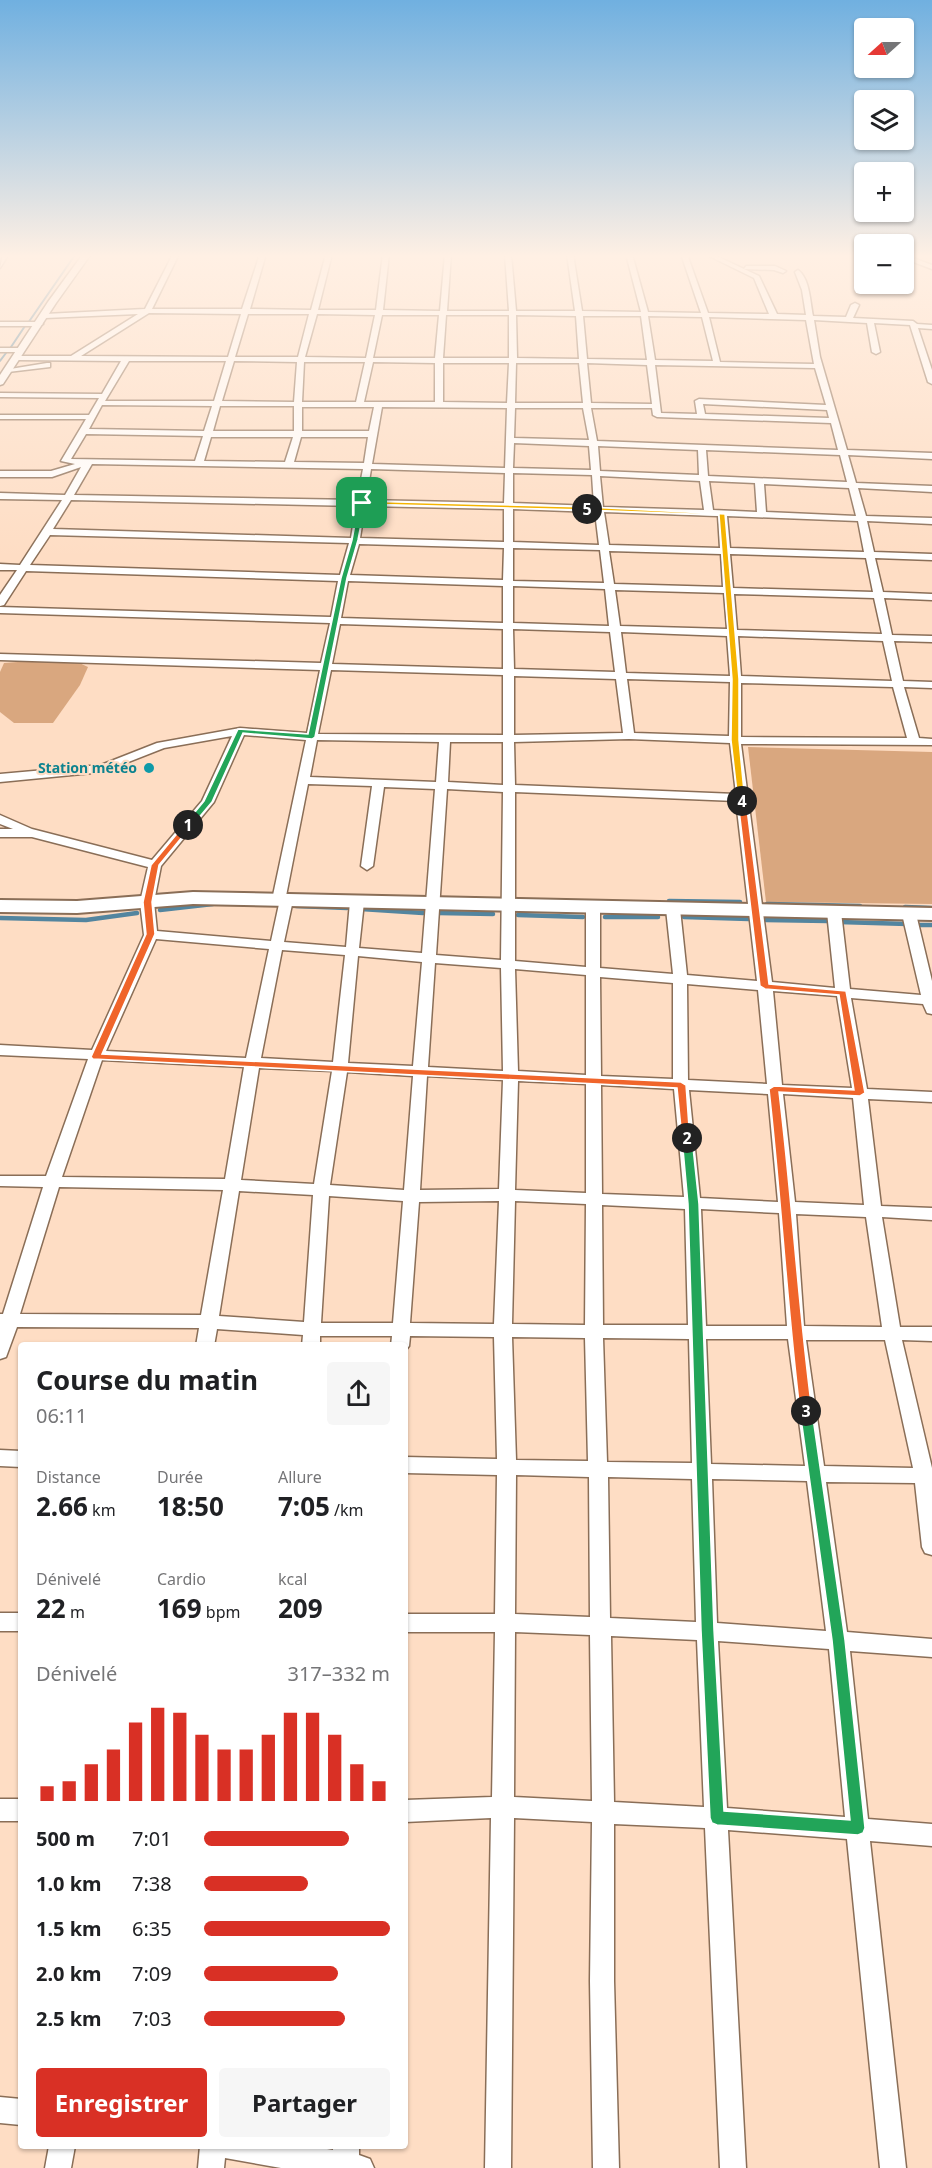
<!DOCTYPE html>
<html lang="fr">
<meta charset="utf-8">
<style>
body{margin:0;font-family:"Noto Sans",sans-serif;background:#f6f6f6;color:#202124;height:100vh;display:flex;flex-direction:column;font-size:22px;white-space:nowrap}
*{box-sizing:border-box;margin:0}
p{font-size:20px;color:#757577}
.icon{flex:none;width:33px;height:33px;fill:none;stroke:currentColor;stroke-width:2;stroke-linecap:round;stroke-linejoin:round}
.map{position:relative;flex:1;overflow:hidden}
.sheet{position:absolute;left:18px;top:1342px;width:390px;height:807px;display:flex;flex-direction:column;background:#fff;border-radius:6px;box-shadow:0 2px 4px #0004}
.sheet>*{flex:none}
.needle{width:39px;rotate:249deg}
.fabs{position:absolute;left:854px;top:18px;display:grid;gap:12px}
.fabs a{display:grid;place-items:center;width:60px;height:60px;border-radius:6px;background:#fff;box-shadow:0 2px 4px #0004;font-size:30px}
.pin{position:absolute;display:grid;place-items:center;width:51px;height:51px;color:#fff;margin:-26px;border-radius:12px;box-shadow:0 3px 9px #0006}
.km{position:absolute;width:30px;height:30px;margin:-15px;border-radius:50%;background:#222;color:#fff;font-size:16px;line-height:30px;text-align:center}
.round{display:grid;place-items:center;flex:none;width:63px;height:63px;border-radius:6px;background:#f6f6f6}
.summary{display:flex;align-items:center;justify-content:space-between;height:102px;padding:0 18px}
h1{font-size:27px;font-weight:700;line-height:45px}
.figures{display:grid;grid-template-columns:repeat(3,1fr);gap:9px;height:102px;padding:6px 18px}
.figures div{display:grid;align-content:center}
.figures b{font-size:26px;font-weight:700}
.figures small{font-size:16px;font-weight:400}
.figures p{font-size:16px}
.chart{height:168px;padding:12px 18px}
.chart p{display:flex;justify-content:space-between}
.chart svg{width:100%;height:108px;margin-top:6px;stroke:#d93025;stroke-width:6}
.cta{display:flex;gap:12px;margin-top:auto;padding:12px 18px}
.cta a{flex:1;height:69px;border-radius:6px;background:#d93025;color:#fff;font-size:24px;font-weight:700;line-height:69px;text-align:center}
.cta a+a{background:#f6f6f6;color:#202124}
ul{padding:0 18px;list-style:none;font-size:20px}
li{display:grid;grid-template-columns:96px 72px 1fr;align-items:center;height:45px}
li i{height:15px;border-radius:8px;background:#d93025}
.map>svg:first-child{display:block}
.green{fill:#d9a77f}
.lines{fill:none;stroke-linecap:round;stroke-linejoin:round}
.stream-far1{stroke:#53859f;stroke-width:2}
.stream{stroke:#53859f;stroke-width:4.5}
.minor-casing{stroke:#8a6e57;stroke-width:3}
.tertiary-casing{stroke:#8a6e57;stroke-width:3}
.primary-casing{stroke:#8a6e57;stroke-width:4}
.minor{fill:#fff;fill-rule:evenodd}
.tertiary{fill:#fff;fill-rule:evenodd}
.primary{fill:#fff;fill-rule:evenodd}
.split-1{fill:#22a559;stroke:#fff;stroke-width:1.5}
.split-2{fill:#f0652b;stroke:#fff;stroke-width:1.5}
.split-3{fill:#22a559;stroke:#fff;stroke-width:1.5}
.split-4{fill:#f0652b;stroke:#fff;stroke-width:1.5}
.split-5{fill:#f5b400;stroke:#fff;stroke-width:1.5}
.split-6{fill:#f5b400;stroke:#fff;stroke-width:1.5}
.culture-dot{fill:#0f9aa8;stroke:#feddc4;stroke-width:2}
.labels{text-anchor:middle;stroke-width:4.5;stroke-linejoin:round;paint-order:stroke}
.far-culture-label{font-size:14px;font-weight:bold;fill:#0d838f;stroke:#feddc4;text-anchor:end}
</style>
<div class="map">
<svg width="932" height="2168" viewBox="0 0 932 2168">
<rect width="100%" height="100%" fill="#feddc4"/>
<g class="green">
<path d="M57,659L75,661L88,667L80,685L53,723H14L0,712V672L4,663Z"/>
<path d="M748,747L932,752V904L766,902Z"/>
</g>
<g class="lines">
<g class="stream-far1">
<path d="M28,323L75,255"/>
<path d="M9,350L25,326"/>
<path d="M0,361L6,353"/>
</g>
<g class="stream">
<path d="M669,901L740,902"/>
<path d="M767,904L860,906"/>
<path d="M296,906L347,908"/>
<path d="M905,907L932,908"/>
<path d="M361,909L423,913"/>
<path d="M160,910L213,904"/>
<path d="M439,913L493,914"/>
<path d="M518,915L583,917"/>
<path d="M605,917H658"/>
<path d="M684,917L749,919"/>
<path d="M0,918L86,920L137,913"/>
<path d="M766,920L828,921"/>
<path d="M839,922L908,924"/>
<path d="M916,925H932"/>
</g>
<g class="minor-casing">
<g id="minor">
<path d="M3,254H9L0,268Z"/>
<path d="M173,254H179L152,309H242L260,254H266L250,309L311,310L326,254H332L318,310H376L383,254H389L383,310L440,311L445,254H451L447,311H509L505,254H511L516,311H575L567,254H573L582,311L641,312L626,254H632L648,312L701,313L681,254H687L708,313L769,314L754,278L705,254H712L759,276L777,314L806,315L802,290L795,272L798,270C810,279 810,302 813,316L846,317L851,305L855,303L859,305L853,318L913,321L917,324L932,325V329L918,328L932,370V384L928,382L910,325L874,323L880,352L876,354L872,352L867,323L814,320L820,357L847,450L932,453V459L848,455L856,483L932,486V492L858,488L866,516L932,518V524L867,521L874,552L932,554V560L875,558L883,592L932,594V600L884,598L892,635L932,636V642L894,641L903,681L932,682V688L904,687L919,738L932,739V745L741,744L772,982L835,988L827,912L834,908L841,912L850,989L921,995L902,914L909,910L916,914L932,981V1014L927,1013L923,1004L851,998L867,1089L932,1092V1102L868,1099L881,1206L932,1208V1220L882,1217L900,1327H932V1341L902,1340L932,1468V1555L925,1553L922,1547L915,1483L826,1482L847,1632L932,1639V1657L850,1651L868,1819L932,1824V1846L870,1841L906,2168H880L847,1839L728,1830L746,2168H720L705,1828L614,1824V1981L619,2168H593L590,1981L592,1822L514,1818L511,2168H485L491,1818L405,1822V1800L492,1797L495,1632H405V1614H495L497,1475L405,1473V1457L497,1459L494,1337L410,1336L409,1346L405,1351V1346H391L392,1336H320V1346H302L303,1335L217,1329L214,1346H196L199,1328L17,1327L6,1357L0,1359V1314H3L43,1187L0,1186V1176H46L88,1059L0,1055V1045L92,1050L144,935L140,902L148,867L32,837H0V829H13L0,824V815L32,829L152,860L202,801L232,736L164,748L103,772L0,782V774L101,765L157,743L240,728L307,733L320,670L0,660V654L321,663L330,623L0,613V607L331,617L338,581L26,571L4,605L0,606V595L17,570H0V564L20,565L62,500L0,499V493L65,495L81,467L52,477H0V471H51L75,464L61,461L86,419H0V415H89L99,398L0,397V393L102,394L121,361L17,360L13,358L17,356H71L138,314L45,318L41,316L45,314L145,309ZM149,313L241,314L228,357L81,356ZM248,314H309L298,357H235ZM317,314L375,315L366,358L305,357ZM382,315H439L435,358H373ZM446,315H509V358H443ZM516,315L576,316L579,359L517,358ZM583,316H641L647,360L587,359ZM648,316L702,317L713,361L655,360ZM709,317L806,320L814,364L720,362ZM129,361H226L214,401H105ZM234,361L297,362L294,402L222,401ZM304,362H365L356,402H302ZM373,362L435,363V402H364ZM443,363H509L507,403L443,402ZM516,363H579L583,403H515ZM587,363L647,365L652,404L591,403ZM655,365L815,368L826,405L699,399L695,401L697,414L661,413ZM703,404L827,410L829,418L705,414ZM102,405L212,406L204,431L89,429ZM220,406H294V431H213ZM302,407H374L369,431H302ZM382,407L507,408L505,468L372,464ZM515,408H583L589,440L514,438ZM591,408H652L653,415L657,417L831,423L838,450L597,441ZM86,434L203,436L195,461L71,459ZM211,437H293L285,462L204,461ZM301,437H368L364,463L294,462ZM514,443L589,446L591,470L513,468ZM598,446L698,450L699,475L600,471ZM706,450L840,455L847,482L708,476ZM92,464L363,469L357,500L74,495ZM371,469L505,473L504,503L366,500ZM513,473L592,475L594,506L513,503ZM600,476L700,481L704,510L603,507ZM709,481L755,483L757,512L713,510ZM764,484L849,488L856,516L766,512ZM71,500L356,506L351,538L53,529ZM365,506L504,509V542L360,538ZM513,509L595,512L599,545L513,542ZM604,512L718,516L720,548L609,545ZM727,516L858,521L864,552L730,548ZM50,535L349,543L340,575L30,565ZM359,544L504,548L503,580L350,575ZM513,548L600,550L604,583L513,581ZM609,551L721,554L723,587L614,584ZM730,554L866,558L873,592L733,588ZM348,581L503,586V623L341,618ZM513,586L605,589L609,626L513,623ZM615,590L724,593L727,629L620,626ZM734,594L874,598L882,634L737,630ZM340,624L503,629V669L332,664ZM513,629L610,632L615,672L514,669ZM621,632L727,636L730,676L626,673ZM738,636L883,641L892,681L741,676ZM331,670L503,675V735L318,734ZM514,676L616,679L623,733L514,735ZM627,679L730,682L729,736L634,733ZM741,683L893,687L907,738L741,737ZM244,735L306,740L272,900L279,904L271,941L157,931L154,902L161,866L214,802ZM629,739L730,743L736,794L515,785L514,742ZM317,740L439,742L436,782L310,777ZM450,742H503V785L448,782ZM308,784L372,786L361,866L367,870L373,866L384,787L435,789L422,953L359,948L364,902L357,898L350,902L346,947L284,942L293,900L286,896ZM447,789L503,792L501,960L436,955ZM515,792L736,801L757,981L687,975L680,909L673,905L666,909L673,974L600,968V907L593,903L586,907V967L515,961ZM156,939L269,949L246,1058L106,1051ZM282,950L345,955L333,1062L261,1058ZM358,956L422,962L413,1066L348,1063ZM435,963L501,968L503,1071L428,1067ZM515,969L586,975V1075L518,1071ZM600,977L673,983V1079L601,1076ZM687,984L758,990L767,1084L688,1080ZM773,991L837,996L852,1088L782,1085ZM102,1060L244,1067L225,1179L62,1177ZM259,1068L332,1071L314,1184L241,1180ZM347,1072L413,1076L404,1190L330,1185ZM427,1076L503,1080L499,1189L420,1190ZM518,1081L586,1084V1193L515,1190ZM601,1085L674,1089L684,1197L602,1194ZM689,1090L768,1094L778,1202L700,1198ZM783,1094L853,1098L864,1205L795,1202ZM59,1187L223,1190L201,1315L20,1314ZM239,1191L313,1195L304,1322L219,1316ZM329,1196L403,1201L393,1323H321ZM499,1201L494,1324L410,1323L419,1202ZM515,1201L586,1204L585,1325L512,1324ZM602,1205L685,1209L688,1325H603ZM701,1209L779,1213L787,1326H706ZM796,1214L866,1217L882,1327L804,1326ZM512,1337L585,1338L588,1461L516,1460ZM603,1338L689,1339L692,1463L607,1462ZM706,1339H788L805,1466L711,1464ZM806,1340H885L913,1468L824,1466ZM516,1475L589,1477L590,1617L515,1614ZM608,1477L692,1479L696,1622L610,1618ZM712,1479L807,1481L826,1631L717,1623ZM515,1632L590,1635L592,1801L514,1797ZM611,1636L697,1640L704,1807L614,1802ZM718,1641L829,1649L845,1817L727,1808Z"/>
<path d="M903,254L932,265V269L903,258Z"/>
<path d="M746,266H775L786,271L783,273L774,270L744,269Z"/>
<path d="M0,322H39L43,324L39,326H0Z"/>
<path d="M0,348H20L24,350L20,352H0Z"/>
<path d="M47,363H50V367L8,372L4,370Z"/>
<path d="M0,1450L21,1451V1467L0,1466Z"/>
<rect x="0" y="1613" width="21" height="18"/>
<rect x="0" y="1799" width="21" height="22"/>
<path d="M0,2097L21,2099V2125L0,2123Z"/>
<path d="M49,2146H75L71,2168H45Z"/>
<path d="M200,2146H309L333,2150V2146H359V2155L370,2159L374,2168H281L225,2158L224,2168H198Z"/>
</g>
</g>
<g class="tertiary-casing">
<path id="tertiary" d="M83,254H91L56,303L3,384L0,385V375L48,302Z"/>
</g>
<g class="primary-casing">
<path id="primary" d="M193,892L932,908V920L193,904L77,913L0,912V900L77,901Z"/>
</g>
<use href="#minor" class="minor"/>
<use href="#tertiary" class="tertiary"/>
<use href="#primary" class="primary"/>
</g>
<linearGradient id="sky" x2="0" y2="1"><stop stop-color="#70b0e0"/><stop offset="0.46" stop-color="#fff0e4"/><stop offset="1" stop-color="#fff0e4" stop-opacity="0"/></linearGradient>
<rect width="932" height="557" fill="url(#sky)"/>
<path class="split-1" d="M362,501L365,503L358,540L347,578L315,737L312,739L243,733L212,802L191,827H185V824L204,801L238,729L308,734L341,578L352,540L359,503Z"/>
<path class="split-2" d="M185,824L192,825L159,865L152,902L155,934L102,1054L681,1082L686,1085L690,1141L687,1142L682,1138L677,1088L93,1059L91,1057L146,934L143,902L151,865Z"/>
<path class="split-3" d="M687,1135L692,1138L699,1204L714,1630L724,1811L850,1820L832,1640L800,1411L806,1407L812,1411L845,1640L865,1828L863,1833L858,1835L717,1825L712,1823L710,1818L701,1630L688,1204L682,1138Z"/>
<path class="split-4" d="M742,798L746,801L769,984L846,991L865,1093L860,1096L779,1092C792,1199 798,1305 812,1411L806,1416L800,1411C787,1304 781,1196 769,1089L774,1086L854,1090L839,995L765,989L760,986L738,801Z"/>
<path class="split-5" d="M587,507L725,514L739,679V740L745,802L738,801L731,740L732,679L719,515L585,510Z"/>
<path class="split-6" d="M360,501L587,507L590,509L587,510L362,504Z"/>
<circle class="culture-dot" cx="149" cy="768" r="6"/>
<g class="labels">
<g class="far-culture-label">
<text x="137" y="773">Station météo</text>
</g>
</g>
</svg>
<div class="fabs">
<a><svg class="needle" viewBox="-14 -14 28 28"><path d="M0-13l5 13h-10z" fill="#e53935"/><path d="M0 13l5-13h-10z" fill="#757577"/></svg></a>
<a><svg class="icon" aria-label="layers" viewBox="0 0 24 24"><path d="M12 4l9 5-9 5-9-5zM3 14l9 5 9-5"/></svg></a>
<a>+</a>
<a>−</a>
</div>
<div class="pin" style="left:362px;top:503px;background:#1e9e55"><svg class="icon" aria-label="arrive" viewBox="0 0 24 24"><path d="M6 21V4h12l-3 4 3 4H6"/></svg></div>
<b class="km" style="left:188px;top:825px">1</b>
<b class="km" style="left:687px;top:1138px">2</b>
<b class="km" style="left:806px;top:1411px">3</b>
<b class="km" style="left:742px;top:801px">4</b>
<b class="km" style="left:587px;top:509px">5</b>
<section class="sheet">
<div class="summary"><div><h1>Course du matin</h1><p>06:11</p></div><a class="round"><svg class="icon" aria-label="share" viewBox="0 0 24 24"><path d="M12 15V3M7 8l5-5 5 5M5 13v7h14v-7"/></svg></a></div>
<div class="figures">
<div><p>Distance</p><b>2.66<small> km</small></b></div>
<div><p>Durée</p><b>18:50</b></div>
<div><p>Allure</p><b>7:05<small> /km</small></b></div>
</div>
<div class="figures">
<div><p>Dénivelé</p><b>22<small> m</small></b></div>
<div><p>Cardio</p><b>169<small> bpm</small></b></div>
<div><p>kcal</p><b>209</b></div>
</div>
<div class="chart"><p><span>Dénivelé</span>317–332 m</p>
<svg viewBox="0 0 160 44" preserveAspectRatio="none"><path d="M5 44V38M15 44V36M25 44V29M35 44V23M45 44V12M55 44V6M65 44V8M75 44V17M85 44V23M95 44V23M105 44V17M115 44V8M125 44V8M135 44V17M145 44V29M155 44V36"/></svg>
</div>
<ul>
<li><b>500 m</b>7:01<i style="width:78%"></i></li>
<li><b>1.0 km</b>7:38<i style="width:56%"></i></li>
<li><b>1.5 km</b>6:35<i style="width:100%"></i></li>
<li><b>2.0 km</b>7:09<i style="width:72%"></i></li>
<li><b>2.5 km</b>7:03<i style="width:76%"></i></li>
</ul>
<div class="cta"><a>Enregistrer</a><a>Partager</a></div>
</section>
</div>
